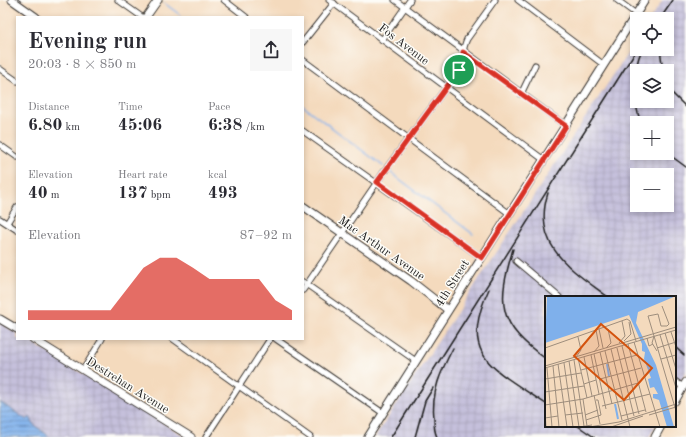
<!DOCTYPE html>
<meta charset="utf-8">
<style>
body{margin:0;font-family:"Old Standard TT",serif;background:#f7f7f7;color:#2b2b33;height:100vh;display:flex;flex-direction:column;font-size:15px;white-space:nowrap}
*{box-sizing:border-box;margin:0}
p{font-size:13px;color:#7c7c81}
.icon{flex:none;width:22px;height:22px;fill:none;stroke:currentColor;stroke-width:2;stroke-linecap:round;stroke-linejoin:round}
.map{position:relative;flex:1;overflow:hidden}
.panel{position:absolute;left:16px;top:16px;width:288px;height:324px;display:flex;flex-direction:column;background:#fff;border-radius:0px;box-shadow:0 2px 6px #0003}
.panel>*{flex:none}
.buttons{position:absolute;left:630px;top:12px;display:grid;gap:8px}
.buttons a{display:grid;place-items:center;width:44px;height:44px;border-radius:0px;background:#fff;box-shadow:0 2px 6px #0003;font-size:20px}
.pin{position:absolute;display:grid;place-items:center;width:34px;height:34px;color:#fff;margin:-17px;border:2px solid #fff;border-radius:50%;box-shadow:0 1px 4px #0007}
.round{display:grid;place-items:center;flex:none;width:42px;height:42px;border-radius:0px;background:#f7f7f7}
.headline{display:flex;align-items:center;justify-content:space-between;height:68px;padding:0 12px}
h1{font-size:22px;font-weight:800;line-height:30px}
.stats{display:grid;grid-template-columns:repeat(3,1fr);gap:6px;height:68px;padding:4px 12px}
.stats div{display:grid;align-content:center}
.stats b{font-size:17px;font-weight:800}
.stats small{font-size:11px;font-weight:400}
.stats p{font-size:11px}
.chart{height:112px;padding:8px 12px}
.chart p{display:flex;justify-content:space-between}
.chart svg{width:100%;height:72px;margin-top:4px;fill:#d93025;opacity:.7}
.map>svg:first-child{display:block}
.industrial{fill:url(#industrial-grid);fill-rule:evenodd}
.water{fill:url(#water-rules);stroke:#4e6684}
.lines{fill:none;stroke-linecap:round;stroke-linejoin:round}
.stream{stroke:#7fb0eb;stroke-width:1.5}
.street-casing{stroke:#3c3834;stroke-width:7}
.secondary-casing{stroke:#3c3834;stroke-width:9}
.street{stroke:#fff;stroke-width:5}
.secondary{stroke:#fff;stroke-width:7}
.rail{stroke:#1c1c1c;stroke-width:1.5}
.route-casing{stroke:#fff;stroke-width:8}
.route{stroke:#d93025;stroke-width:5}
.labels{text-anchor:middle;stroke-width:3;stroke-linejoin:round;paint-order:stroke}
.street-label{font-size:12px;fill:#1c1c1c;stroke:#fdfcf7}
.inset-river{fill:none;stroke:#7fb0eb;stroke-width:2}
.inset-road{fill:none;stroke:#9e8e7d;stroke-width:1}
.view{fill:#d4530e;fill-opacity:0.15;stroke:#d4530e;stroke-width:2}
.inset-edge{fill:none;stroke:#1c1c1c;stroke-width:2}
</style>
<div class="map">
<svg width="686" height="437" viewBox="0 0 686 437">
<defs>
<pattern id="industrial-grid" width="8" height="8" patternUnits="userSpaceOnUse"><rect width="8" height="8" fill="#c5c0db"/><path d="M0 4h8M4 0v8" fill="none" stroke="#a9a4bb"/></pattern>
<pattern id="water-rules" width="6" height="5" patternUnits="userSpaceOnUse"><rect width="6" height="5" fill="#7fb0eb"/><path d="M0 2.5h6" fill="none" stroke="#678ebe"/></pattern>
</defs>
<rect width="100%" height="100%" fill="#fdfcf7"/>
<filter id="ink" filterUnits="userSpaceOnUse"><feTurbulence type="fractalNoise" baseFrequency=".025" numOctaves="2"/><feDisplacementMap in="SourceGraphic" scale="8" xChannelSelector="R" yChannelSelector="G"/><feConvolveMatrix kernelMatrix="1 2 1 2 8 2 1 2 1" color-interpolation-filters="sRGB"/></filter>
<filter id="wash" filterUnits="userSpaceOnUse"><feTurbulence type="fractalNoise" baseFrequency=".012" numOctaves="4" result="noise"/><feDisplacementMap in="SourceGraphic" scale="16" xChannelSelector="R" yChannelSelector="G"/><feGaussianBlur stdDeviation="0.9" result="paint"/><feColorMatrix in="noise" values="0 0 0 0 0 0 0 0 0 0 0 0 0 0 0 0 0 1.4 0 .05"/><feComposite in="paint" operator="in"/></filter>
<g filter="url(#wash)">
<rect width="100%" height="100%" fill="#f4dabd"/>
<g class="industrial">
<path d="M663,0H686V371L675,391V297H546V426H656L649,437H375L637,39V49H667V19H650ZM637,71H667V101H637ZM637,123H667V153H637ZM637,175H667V205H637Z"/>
<path d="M0,323L17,333V339H26L186,437H49V435L34,425L30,418L27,420L0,402Z"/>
</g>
<path class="water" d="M0,402L27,420L30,417L34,425L49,436V437H0Z"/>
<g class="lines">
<g class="stream">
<path d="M164,3L183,17"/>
<path d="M303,106L383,166"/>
<path d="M390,172L473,234"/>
</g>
</g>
</g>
<g filter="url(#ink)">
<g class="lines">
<g class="street-casing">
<g id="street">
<path d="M118,0L142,17"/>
<path d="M224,0L246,17"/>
<path d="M329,0L544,160"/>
<path d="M395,0L566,126"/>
<path d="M518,0L604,65"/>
<path d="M617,0L636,14"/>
<path d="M382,40L410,0"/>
<path d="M303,42L334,3"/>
<path d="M303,60L510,214"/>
<path d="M0,69L17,81"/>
<path d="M521,94L535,65"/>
<path d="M303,131L482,258"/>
<path d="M0,145L17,157"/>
<path d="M0,219L17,230"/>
<path d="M7,223L17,207"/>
<path d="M516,261L559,297"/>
<path d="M303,282L416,361"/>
<path d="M303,290L386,169L459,70C463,60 462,49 467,39L495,0"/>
<path d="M173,339L310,437"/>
<path d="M276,339L383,413"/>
<path d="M83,370L102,339"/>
<path d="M675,381L683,387"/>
<path d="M206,437L270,339"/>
</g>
</g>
<g class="secondary-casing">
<g id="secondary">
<path d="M12,0L36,17"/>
<path d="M146,17L158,0"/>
<path d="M303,206L411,281L448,310"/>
<path d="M0,319L17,329"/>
<path d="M33,339L191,437"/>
<path d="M675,401L686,382"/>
<path d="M368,437L645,0"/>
<path d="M655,437L661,426"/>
</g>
</g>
<use href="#street" class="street"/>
<use href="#secondary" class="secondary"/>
<g class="rail">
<path d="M660,19L673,0"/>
<path d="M660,49L663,71"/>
<path d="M667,82L673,94L686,107"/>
<path d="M641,123C632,98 632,73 642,49"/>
<path d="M667,153L686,167"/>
<path d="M548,193C531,246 572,270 608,297"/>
<path d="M513,249C497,304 497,324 546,359"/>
<path d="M489,289C457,358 495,369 546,404"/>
<path d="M675,347L684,355"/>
<path d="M578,426L594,437"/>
<path d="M391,437L637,49"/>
<path d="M415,437L425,401L433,388"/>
<path d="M437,437C434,431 434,425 434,419C431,392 441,371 453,348"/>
</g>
</g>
</g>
<g class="lines" filter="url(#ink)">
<g class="route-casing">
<path id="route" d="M463,52L566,126L482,258L377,182L459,70L463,61Z"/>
</g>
<use href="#route" class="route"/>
</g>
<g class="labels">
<g class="street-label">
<text transform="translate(404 44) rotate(37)" y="4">Fos Avenue</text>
<text transform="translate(382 248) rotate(35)" y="4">Mac Arthur Avenue</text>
<text transform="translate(452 283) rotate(-58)" y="4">4th Street</text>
<text transform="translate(128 385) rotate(32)" y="4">Destrehan Avenue</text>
</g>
</g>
<g transform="translate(545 296)">
<rect width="131" height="131" fill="#f4dabd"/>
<path d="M131,0L93,16L91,27L111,69L129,131H122L114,104L108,102V98H113L109,91L105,92L103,83L106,82L99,63L100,56L97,55V48L84,19L0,47L2,1Z" fill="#7fb0eb"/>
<path class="inset-river" d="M62,68L64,80M70,108L73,123"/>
<path class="inset-road" d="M117,10L124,28L122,30M54,33L58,52M126,36L131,51M120,37L131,73M115,39L131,92M109,40L103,20L113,18L116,30H122M109,40L131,115M109,40L107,47L112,55M102,42L104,50L108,48M79,45L86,38L84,26M89,46L115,131M74,47L80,40L77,25M83,48L101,116M77,50L94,118M0,52L82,23L85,25L91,45M61,52L66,47L63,33M72,52L89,120M112,52L131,46M66,53L85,131M60,55L77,124M49,56L54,50L51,34M55,56L67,108M49,58L61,113M46,59L54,98M31,61L36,54L33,41M39,61L47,100M33,62L42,102M116,63L131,59M29,64L39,130M24,65L34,131M19,67L28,131M13,68L22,131M0,70L131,31M8,70L14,131M0,72L131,34M2,72L7,131M36,74L92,59M0,83L36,77M55,83L96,72M39,88L51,84M0,96L39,90M49,99L55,128M38,103L42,130M0,109L38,103L93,87M57,110L105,98M0,114L1,131M20,119L38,117M40,119L53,114M104,119L131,111M76,120L100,114M0,122L13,120M41,124L56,119L53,104H51M34,131L47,129M44,131L74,126L131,108M66,131L98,120"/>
<path class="view" d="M56,28L107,72L79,104L29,60Z"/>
<rect width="131" height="131" class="inset-edge"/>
</g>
</svg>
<div class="buttons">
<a><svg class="icon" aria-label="locate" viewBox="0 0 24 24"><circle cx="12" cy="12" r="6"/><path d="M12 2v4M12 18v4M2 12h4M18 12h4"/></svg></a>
<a><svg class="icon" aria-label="layers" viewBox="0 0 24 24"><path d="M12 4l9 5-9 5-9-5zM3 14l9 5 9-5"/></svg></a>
<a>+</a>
<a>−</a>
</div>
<div class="pin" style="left:459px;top:70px;background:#1e9e55"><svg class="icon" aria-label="arrive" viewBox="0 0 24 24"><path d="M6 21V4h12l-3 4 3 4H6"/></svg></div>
<section class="panel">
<div class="headline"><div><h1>Evening run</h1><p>20:03 · 8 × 850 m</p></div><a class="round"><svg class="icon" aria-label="share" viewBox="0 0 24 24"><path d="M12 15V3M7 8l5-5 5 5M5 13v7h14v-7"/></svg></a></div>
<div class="stats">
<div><p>Distance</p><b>6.80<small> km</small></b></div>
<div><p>Time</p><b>45:06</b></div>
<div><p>Pace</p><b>6:38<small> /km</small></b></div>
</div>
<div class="stats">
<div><p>Elevation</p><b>40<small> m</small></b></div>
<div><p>Heart rate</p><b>137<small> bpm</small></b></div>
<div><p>kcal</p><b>493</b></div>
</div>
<div class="chart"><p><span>Elevation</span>87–92 m</p>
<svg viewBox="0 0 160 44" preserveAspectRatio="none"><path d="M0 44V38L10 38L20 38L30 38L40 38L50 38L60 25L70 12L80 6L90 6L100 12L110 19L120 19L130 19L140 19L150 32L160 38V44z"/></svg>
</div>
</section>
</div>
